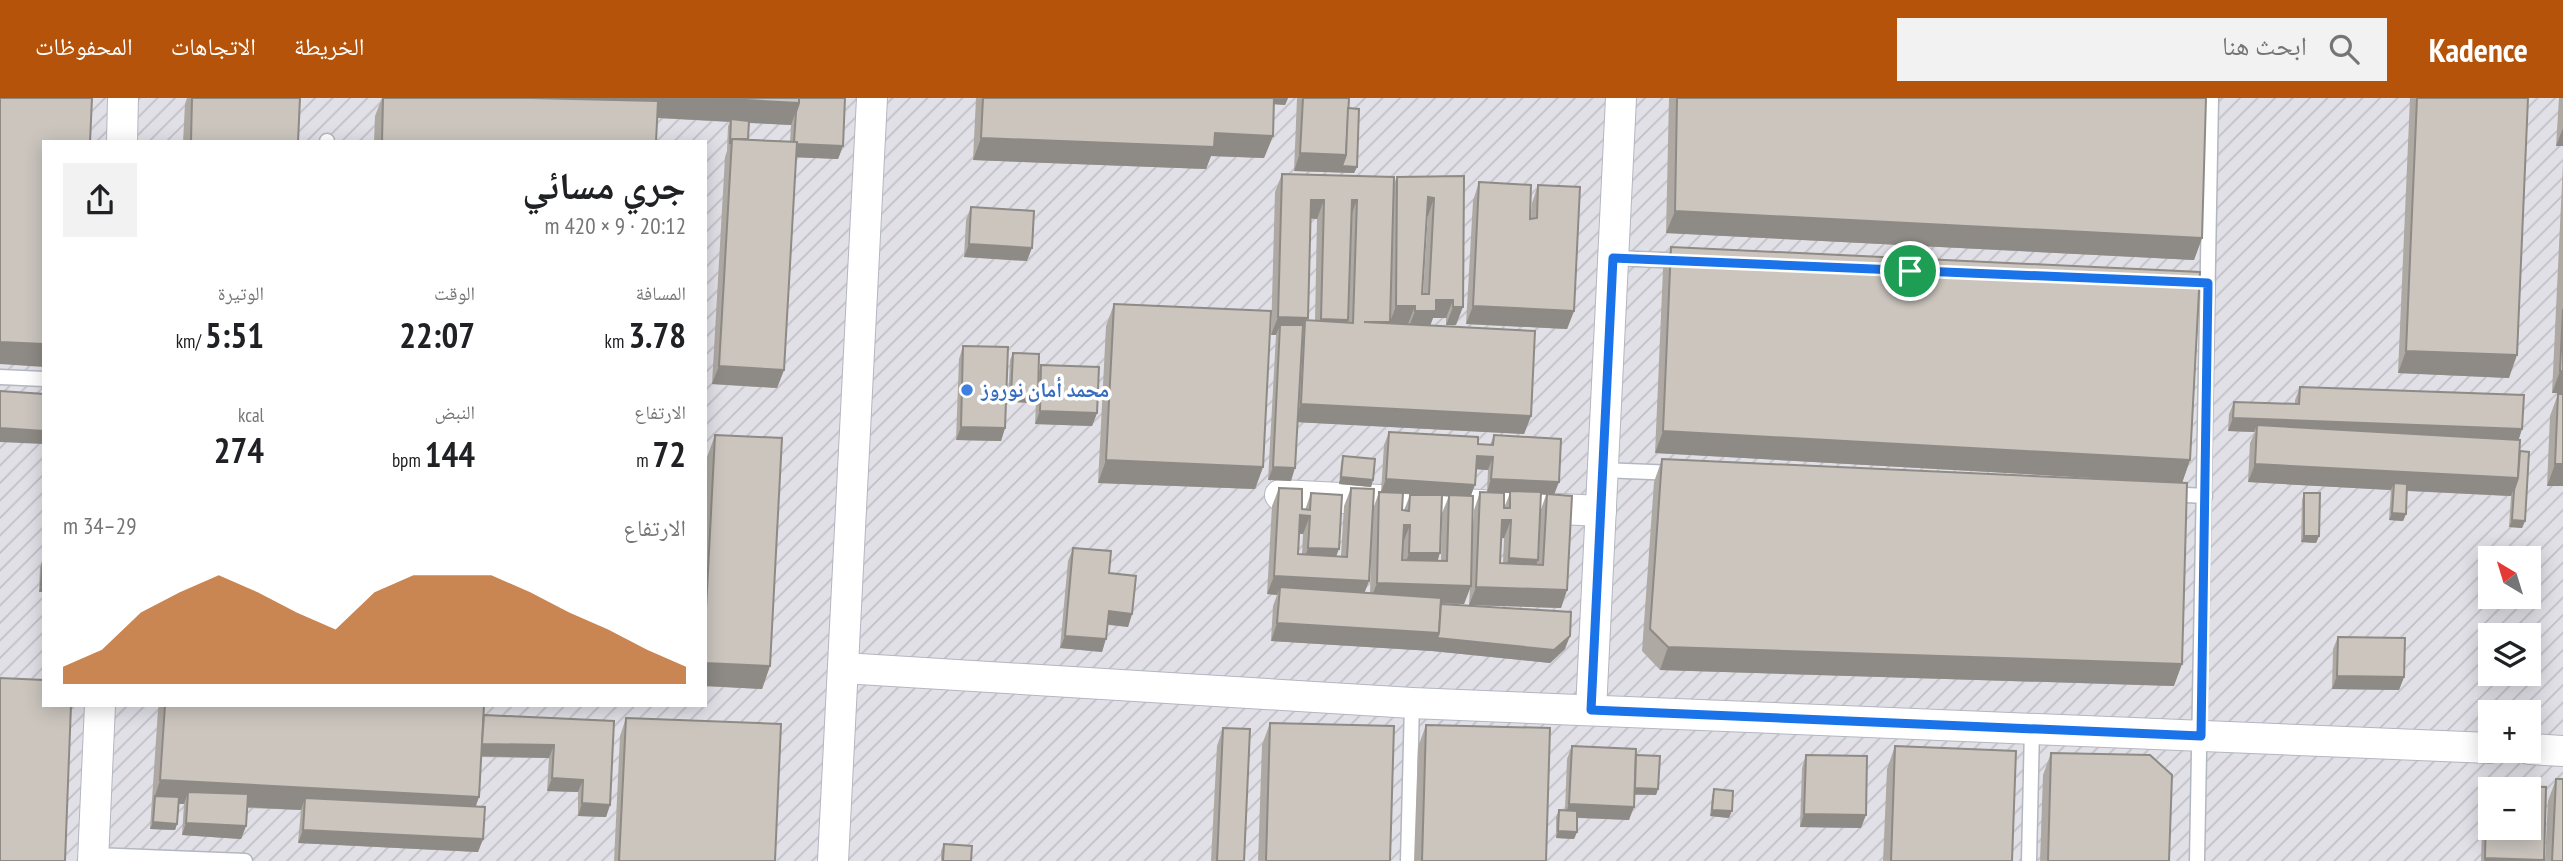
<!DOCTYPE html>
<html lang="ar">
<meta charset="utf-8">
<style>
body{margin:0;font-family:"PT Sans Narrow","Noto Naskh Arabic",sans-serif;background:#f2f2f2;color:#202124;direction:rtl;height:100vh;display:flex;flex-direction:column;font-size:26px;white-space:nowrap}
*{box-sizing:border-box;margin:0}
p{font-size:23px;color:#757577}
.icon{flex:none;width:38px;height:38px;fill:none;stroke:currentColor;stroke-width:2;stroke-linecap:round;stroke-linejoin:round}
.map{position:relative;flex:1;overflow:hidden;direction:ltr}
.details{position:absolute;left:42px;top:42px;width:665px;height:567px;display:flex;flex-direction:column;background:#fff;border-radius:0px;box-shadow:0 4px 18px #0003;direction:rtl}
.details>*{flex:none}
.needle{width:46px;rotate:322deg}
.buttons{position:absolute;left:2478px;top:448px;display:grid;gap:14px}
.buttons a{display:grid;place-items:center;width:63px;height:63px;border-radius:0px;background:#fff;box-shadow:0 4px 18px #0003;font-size:35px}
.pin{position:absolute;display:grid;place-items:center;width:60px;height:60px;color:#fff;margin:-30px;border:4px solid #fff;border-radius:50%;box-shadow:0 2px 7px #0007}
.round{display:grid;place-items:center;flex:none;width:74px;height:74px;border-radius:0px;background:#f2f2f2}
.summary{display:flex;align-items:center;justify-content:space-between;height:119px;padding:0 21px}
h1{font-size:38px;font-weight:700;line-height:52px}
.figures{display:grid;grid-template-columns:repeat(3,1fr);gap:10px;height:119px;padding:7px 21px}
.figures div{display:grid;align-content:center}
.figures b{font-size:35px;font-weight:700}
.figures small{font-size:19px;font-weight:400}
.figures p{font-size:19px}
.chart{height:196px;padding:14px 21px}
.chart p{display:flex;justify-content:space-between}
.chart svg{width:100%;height:126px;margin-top:7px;fill:#b45309;opacity:.7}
header{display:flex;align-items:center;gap:42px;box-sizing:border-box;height:98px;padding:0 35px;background:#b45309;color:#fff}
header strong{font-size:33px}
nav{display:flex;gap:38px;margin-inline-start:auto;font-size:24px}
.search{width:490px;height:63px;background:#f2f2f2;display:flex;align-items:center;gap:18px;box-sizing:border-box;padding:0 24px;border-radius:0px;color:#757577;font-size:26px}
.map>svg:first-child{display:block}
.industrial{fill:url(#industrial-furrows);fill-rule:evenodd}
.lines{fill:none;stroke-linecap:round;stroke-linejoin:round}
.lane-casing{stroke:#b3b7c1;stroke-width:17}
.street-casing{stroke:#b3b7c1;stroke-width:32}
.lane{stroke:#fff;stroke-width:14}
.street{stroke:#fff;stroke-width:30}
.wall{fill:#afa9a3;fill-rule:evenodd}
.shaded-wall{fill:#8e8a85}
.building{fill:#cbc5be;stroke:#8e8a85;stroke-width:2;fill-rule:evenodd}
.route-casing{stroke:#fff;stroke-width:14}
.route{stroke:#1a73e8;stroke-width:9}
.shop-dot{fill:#3f7fe0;stroke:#fff;stroke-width:2.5}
.labels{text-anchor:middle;stroke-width:7;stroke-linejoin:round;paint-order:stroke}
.shop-label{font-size:21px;font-weight:bold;fill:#366cbe;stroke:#fff;text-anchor:start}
</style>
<header>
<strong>Kadence</strong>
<div class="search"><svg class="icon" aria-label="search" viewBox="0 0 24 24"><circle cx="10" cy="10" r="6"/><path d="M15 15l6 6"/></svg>ابحث هنا</div>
<nav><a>الخريطة</a><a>الاتجاهات</a><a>المحفوظات</a></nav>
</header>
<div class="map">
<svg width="2563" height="763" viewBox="0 0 2563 763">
<defs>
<pattern id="industrial-furrows" width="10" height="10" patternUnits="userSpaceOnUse" patternTransform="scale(1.75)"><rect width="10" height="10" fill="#e1e0e7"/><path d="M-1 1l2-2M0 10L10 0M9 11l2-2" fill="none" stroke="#c1c0c6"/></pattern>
</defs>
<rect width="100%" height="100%" fill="#efe7df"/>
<path class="industrial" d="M0,0H2563V763H0ZM44,44H705V607H44ZM2490,460H2529V499H2490ZM2490,537H2529V576H2490ZM2490,614H2529V653H2490ZM2490,691H2529V730H2490Z"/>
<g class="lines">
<g class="lane-casing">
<g id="lane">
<path d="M327,44V43"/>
<path d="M1613,160L1686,163"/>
<path d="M0,279L44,281"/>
<path d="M1602,372L1675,375"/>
<path d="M2168,396L2205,398"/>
<path d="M94,757L245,763"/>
<path d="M1408,763L1412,605"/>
<path d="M2029,763L2032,630"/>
<path d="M2197,763L2211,0"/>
</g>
</g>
<g class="street-casing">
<g id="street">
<path d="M122,44L123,0"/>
<path d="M1280,397L1601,413"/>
<path d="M843,570L1412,605L2490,650"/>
<path d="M1591,612L1621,0"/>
<path d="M2529,651L2563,653"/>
<path d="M93,763L100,607"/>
<path d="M833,763L872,0"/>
</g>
</g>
<use href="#lane" class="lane"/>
<use href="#street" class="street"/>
</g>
<g class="wall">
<path d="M187,0H300L298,44H183L185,6Z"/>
<path d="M382,0H845L843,48L838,61L796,59L784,272L777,290L712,286L725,59L727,53L728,28L730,24L657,20L656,44H374L375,18ZM749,25L791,27L790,44L748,41Z"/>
<path d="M976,0H1288L1285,7L1274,6L1273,38L1264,60L1211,58L1206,71L973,62Z"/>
<path d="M1297,0H1349L1348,10L1357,69L1354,75L1294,73Z"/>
<path d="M1669,0H2206L2202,140L2194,162L1666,135Z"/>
<path d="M2410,0H2528L2509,280L2398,275Z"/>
<path d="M2559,0H2563V48H2556Z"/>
<path d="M2563,64V295H2552Z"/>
<path d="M1282,76L1394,86L1397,79L1464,78L1456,227H1446V220H1433L1430,227L1531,318L1524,336L1298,324L1291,383L1268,382L1276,237H1271L1275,94ZM1427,118H1428L1423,196H1422ZM1310,120L1317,121L1315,223L1307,222Z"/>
<path d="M1479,84L1530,121H1531L1532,105L1538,87L1574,213L1567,231L1466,226L1473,103Z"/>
<path d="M971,109L1027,163L964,159L966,122Z"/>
<path d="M1671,149L2190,362L2182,385L1655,355L1663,171Z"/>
<path d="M1114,206L1263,369L1255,391L1098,385L1106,228Z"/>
<path d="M963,248L1005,330L1001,343L956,342L959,261Z"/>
<path d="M1013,255L1039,274L1041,267L1097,315L1092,328L1035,326L1036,305L1008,304L1010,262Z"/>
<path d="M2300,289L2518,342L2525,423L2522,430L2509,429L2511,398L2407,393L2406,416L2403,423L2389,422L2391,392L2248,384L2250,345L2255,334L2228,333L2229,316L2234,304L2295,306V302Z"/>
<path d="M2558,296H2563V388H2547L2550,318Z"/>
<path d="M1389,334L1478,346L1490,347L1494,337L1554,397L1567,492L1561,510L1469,507L1470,490L1464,506L1441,505L1565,551L1550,565L1432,553L1271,543L1273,508L1277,497L1267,496L1272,408L1279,390L1302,411L1305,412L1311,395L1336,458H1341L1344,408L1351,390L1373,411L1379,394H1381L1384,347ZM1476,371L1488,372L1487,394L1510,395L1504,410L1480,394L1474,412L1472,447L1471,398ZM1403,396L1430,397H1410L1404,412H1402ZM1541,396L1546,397L1540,414ZM1442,398H1449L1442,415L1441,463L1438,462ZM1372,423L1370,495H1364L1369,483ZM1299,436H1303L1302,456H1298ZM1502,440H1504L1503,465H1500Z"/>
<path d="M715,337L770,568L762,591L705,588V397L707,359Z"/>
<path d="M1343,358L1373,382L1371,389L1339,386L1341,365Z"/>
<path d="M1662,361L2174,588L1660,572L1642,553L1654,384Z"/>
<path d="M2304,395L2319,438L2316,445L2301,444L2302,402Z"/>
<path d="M1073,450L1109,475L1132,516L1128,529L1108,527L1102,554L1060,550L1068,463Z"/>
<path d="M43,462L44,494H39L40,469Z"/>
<path d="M2338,539L2404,579L2399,592L2332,591L2333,551Z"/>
<path d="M159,607H481L484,617L614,623L610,707L606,719L578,718V694L547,693L549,660L481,659L479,699L475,709L483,741L478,754L298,745L301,712L247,710L246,728L241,741L182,737L184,706H178L177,726L175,732L150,731L158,612Z"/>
<path d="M626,620L775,763H614L620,638Z"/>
<path d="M1270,625L1390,763H1258L1262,647Z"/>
<path d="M1426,627L1546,763H1414L1418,649Z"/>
<path d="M1223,630L1244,763H1211L1217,648Z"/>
<path d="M1572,648L1636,657L1658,691L1656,697H1634L1629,722L1577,720V734L1574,741L1556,740V719L1559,712H1565L1567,661Z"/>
<path d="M1895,648L2012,763H1883L1887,671Z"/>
<path d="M2051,655L2169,763H2040L2043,677Z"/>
<path d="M1806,657L1861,730L1800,729L1802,670Z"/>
<path d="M2556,681L2563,763H2545L2548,703Z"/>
<path d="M2500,688L2546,689L2543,763H2481L2482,729L2486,716H2490V730H2529V691H2499Z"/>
<path d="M1714,691L1729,720L1710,718L1712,698Z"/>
<path d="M944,746L971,763H941V753Z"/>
</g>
<g class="shaded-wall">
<path d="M493,0H711L799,5L791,27L489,11Z"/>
<path d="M1273,0H1288L1285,7L1271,6Z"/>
<path d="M2563,30V48H2556Z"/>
<path d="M1215,35L1273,38L1264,60L1211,58L1206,71L973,62L981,40Z"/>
<path d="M794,46L843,48L838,61L789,59Z"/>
<path d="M1300,55L1346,57L1357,69L1354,75L1294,73Z"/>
<path d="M1428,99L1434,100L1428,118H1421Z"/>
<path d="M1311,102H1324L1317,121L1304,120Z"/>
<path d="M1352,102H1357L1350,120Z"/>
<path d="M1675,113L2202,140L2194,162L1666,135Z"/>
<path d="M969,146L1032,150L1027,163L964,159Z"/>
<path d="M1436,202H1453L1446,220H1433L1429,231H1408L1415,213Z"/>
<path d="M1396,208H1415L1408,226L1364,224H1390Z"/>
<path d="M1473,208L1574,213L1567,231L1466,226Z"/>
<path d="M1453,209H1463L1456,227H1446Z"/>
<path d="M1278,219L1308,220L1304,229L1305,222L1299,238L1280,227L1276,237H1271Z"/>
<path d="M1321,221L1348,222L1342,240L1314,239Z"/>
<path d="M0,244L44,246V269L0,266Z"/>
<path d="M2406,253L2517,257L2509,280L2398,275Z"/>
<path d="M719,268L784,272L777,290L712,286Z"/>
<path d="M2560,273H2563V295H2552Z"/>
<path d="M1011,298L1038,299L1036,305L1008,304Z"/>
<path d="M1301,306L1531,318L1524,336L1294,324Z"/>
<path d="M1040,313L1097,315L1092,328L1035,326Z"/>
<path d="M2233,320L2522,331L2518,344L2257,327L2254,334L2228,333Z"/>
<path d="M961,329L1005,330L1001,343L956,342Z"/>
<path d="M0,330L44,333V346L0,344Z"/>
<path d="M1663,333L2190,362L2182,385L1655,355Z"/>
<path d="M1477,358L1493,359L1488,372L1472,371Z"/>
<path d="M1106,362L1263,369L1255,391L1098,385Z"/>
<path d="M2255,366L2518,380L2511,398L2393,392L2394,385L2391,392L2248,384Z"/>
<path d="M2555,366H2563V388H2547Z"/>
<path d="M1273,369L1295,370L1291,383L1268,382Z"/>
<path d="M1341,379L1373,382L1371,389L1339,386Z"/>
<path d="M1386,381L1475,387L1470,400L1381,394Z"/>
<path d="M1491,381L1559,384L1554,397L1487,394Z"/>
<path d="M2392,415L2406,416L2403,423L2389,422Z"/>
<path d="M1300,417L1310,418L1303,436L1294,435Z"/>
<path d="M1502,422H1511L1504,440H1496Z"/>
<path d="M2512,422L2525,423L2522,430L2509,429Z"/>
<path d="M1404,427H1410L1403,445Z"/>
<path d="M2304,438H2319L2316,445L2301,444Z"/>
<path d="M1308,450L1339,451L1332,469L1302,468Z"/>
<path d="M1409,455H1440L1434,474L1403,473Z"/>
<path d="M1509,460L1538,462L1531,480L1502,478Z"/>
<path d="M1274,478L1369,483L1362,501L1280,489L1277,497L1267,496Z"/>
<path d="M1377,485L1471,488L1464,506L1370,503Z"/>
<path d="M41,487H44V494H39Z"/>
<path d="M1476,489L1567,492L1561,510L1469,507Z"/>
<path d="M1109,513L1132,516L1128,529L1105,526Z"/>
<path d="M1277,525L1570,538L1565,551L1550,565L1432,553L1271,543Z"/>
<path d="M1065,538L1106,541L1102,554L1060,550Z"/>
<path d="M1668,549L2182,566L2174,588L1660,572Z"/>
<path d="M705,565L770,568L762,591L705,588Z"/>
<path d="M2337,578L2404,579L2399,592L2332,591Z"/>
<path d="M479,646L554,647L549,660L474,658Z"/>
<path d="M552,680L583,682L578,694L547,693Z"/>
<path d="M160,682L479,699L471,722L305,700L301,712L188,706V694L184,706L154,705L155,698Z"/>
<path d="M1633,690L1658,691L1656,697L1630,696Z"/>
<path d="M582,705L610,707L606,719L578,718Z"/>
<path d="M1569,706L1634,709L1629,722L1564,719Z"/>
<path d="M1712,712L1732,713L1729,720L1710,718Z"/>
<path d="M1804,716L1866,717L1861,730L1800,729Z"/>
<path d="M153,724L177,726L175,732L150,731Z"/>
<path d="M186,725L246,728L241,741L182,737Z"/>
<path d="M303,732L483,741L478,754L298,745Z"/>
<path d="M1558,733L1577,734L1574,741L1556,740Z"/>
<path d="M2485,760L2544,762L2543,763H2484Z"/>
</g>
<g class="building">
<path d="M0,0H92L90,44H44V246L0,244Z"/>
<path d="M192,0H300L298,44H191Z"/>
<path d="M383,0H531L658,3L656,44H382Z"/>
<path d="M711,0H799V5Z"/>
<path d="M799,0H845L843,48L797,46V44H794L796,14L799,5Z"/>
<path d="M983,0H1274L1273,38L1215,35L1214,49L981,40Z"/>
<path d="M1303,0H1349L1346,57L1300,55Z"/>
<path d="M1677,0H2206L2202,140L1675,113Z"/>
<path d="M2417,0H2528L2517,257L2406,253Z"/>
<path d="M1348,10L1359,11L1357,69L1342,68L1346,57Z"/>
<path d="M731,21L749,23L748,41H732L730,46Z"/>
<path d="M732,41L797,44L784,272L719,268Z"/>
<path d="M1282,76L1394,79L1390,224H1364L1535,233L1531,318L1301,306L1305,222L1353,225L1357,102H1352L1348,222L1321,221L1324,102H1311L1308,220L1278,219Z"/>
<path d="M1464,78L1463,209H1453V202H1436V213H1415V208H1396L1397,79ZM1428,99L1434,100L1429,196H1422Z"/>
<path d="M1479,84L1531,87L1530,121L1537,120L1538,87L1580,89L1574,213L1473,208Z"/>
<path d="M971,109L1034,113L1032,150L969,146Z"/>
<path d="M1671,149L2200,174L2190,362L1663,333Z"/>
<path d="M1114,206L1271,213L1263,369L1106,362Z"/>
<path d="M2563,211V273H2560Z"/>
<path d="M1280,227H1303L1295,370L1273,369Z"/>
<path d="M963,248L1008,249L1005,330L961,329Z"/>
<path d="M1013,255L1039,256L1038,299L1011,298Z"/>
<path d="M1041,267L1099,269L1097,315L1040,313Z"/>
<path d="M2300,289L2524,297L2522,331L2233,320L2234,304L2299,306Z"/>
<path d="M0,293L44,296V333L0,330Z"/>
<path d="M2558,296H2563V366H2555Z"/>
<path d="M2257,327L2520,342L2518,380L2255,366Z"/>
<path d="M1389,334L1478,339V346L1493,347L1494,337L1561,341L1559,384L1491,381L1493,359L1477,358L1475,387L1386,381Z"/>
<path d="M715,337L782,340L770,568L705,565V531Z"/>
<path d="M2520,353L2529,354L2525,423L2512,422L2514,392L2518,380Z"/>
<path d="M1343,358L1375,361L1373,382L1341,379Z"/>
<path d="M1662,361L2187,385L2182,566L1668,549L1650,531Z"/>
<path d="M2394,385L2407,386L2406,416L2392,415Z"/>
<path d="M1279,390L1302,391V411L1310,412L1311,395L1342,397L1339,451L1308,450L1310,418L1300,417L1298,456L1347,459L1351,390L1374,391L1369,483L1274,478Z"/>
<path d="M1510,393L1541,394L1538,462L1509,460L1511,422H1502L1500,465L1543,467L1547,396L1572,398L1567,492L1476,489L1480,394L1504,395V410H1510Z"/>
<path d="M1379,394L1403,395L1402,412L1409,413L1410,397H1442L1440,455H1409L1410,427H1404L1402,462L1447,463L1449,397L1473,398L1471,488L1377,485Z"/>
<path d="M2304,395H2320L2319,438H2304Z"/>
<path d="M1073,450L1111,453L1109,475L1136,478L1132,516L1109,513L1106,541L1065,538Z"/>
<path d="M43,462H44V487H41Z"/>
<path d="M1280,489L1441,500L1439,535L1277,525Z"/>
<path d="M1441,506L1571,514L1570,538L1554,552L1437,540L1439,535Z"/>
<path d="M2338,539L2405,540L2404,579L2337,578Z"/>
<path d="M0,580L44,582V607H71L65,763H0Z"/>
<path d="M165,607H484L479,699L160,682Z"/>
<path d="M484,617L614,623L610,707L582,705L583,682L552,680L554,647L482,646Z"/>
<path d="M626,620L781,626L775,763H619Z"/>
<path d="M1270,625L1394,628L1390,763H1266Z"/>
<path d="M1426,627L1550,630L1546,763H1422Z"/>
<path d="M1223,630L1250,631L1244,763H1217Z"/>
<path d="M1572,648L1636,651L1634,709L1569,706Z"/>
<path d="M1895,648L2016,653L2012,763H1891Z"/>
<path d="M2051,655L2150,657L2172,677L2169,763H2048Z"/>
<path d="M1636,657L1660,658L1658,691L1635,690Z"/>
<path d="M1806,657L1867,658L1866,717L1804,716Z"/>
<path d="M2556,681H2563V763H2552Z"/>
<path d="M2500,688L2546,689L2544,762L2485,760L2486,716H2490V730H2529V691H2500Z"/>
<path d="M1714,691L1733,693L1732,713L1712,712Z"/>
<path d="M188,694L248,696L246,728L186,725Z"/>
<path d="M155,698L179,699L177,726L153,724Z"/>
<path d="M305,700L485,709L483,741L303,732Z"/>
<path d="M1559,712L1577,713V734L1558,733Z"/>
<path d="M944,746L972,748L971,763H943Z"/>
</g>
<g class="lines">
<g class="route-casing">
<path id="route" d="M1613,160L2208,185L2201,638L1591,612Z"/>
</g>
<use href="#route" class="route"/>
</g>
<circle class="shop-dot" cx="967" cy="292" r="7"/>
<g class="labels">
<g class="shop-label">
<text x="981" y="299">محمد أمان نوروز</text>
</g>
</g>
</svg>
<div class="buttons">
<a><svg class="needle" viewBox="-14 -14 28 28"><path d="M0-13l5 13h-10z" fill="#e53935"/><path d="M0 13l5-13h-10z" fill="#757577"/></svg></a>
<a><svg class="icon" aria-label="layers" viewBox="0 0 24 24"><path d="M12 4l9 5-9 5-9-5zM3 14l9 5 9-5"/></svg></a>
<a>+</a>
<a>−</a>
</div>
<div class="pin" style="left:1910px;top:173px;background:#1e9e55"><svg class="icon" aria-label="arrive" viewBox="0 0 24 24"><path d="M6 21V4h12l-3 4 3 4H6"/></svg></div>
<section class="details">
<div class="summary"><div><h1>جري مسائي</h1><p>20:12 · 9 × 420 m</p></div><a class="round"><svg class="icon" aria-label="share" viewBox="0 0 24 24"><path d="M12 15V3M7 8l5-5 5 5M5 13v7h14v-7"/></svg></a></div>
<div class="figures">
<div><p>المسافة</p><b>3.78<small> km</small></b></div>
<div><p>الوقت</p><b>22:07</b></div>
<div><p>الوتيرة</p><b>5:51<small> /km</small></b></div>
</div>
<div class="figures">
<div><p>الارتفاع</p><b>72<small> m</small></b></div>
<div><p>النبض</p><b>144<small> bpm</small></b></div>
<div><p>kcal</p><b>274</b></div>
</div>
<div class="chart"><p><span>الارتفاع</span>29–34 m</p>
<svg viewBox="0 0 160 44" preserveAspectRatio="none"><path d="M0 44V38L10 32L20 19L30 12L40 6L50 12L60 19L70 25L80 12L90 6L100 6L110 6L120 12L130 19L140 25L150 32L160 38V44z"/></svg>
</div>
</section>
</div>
